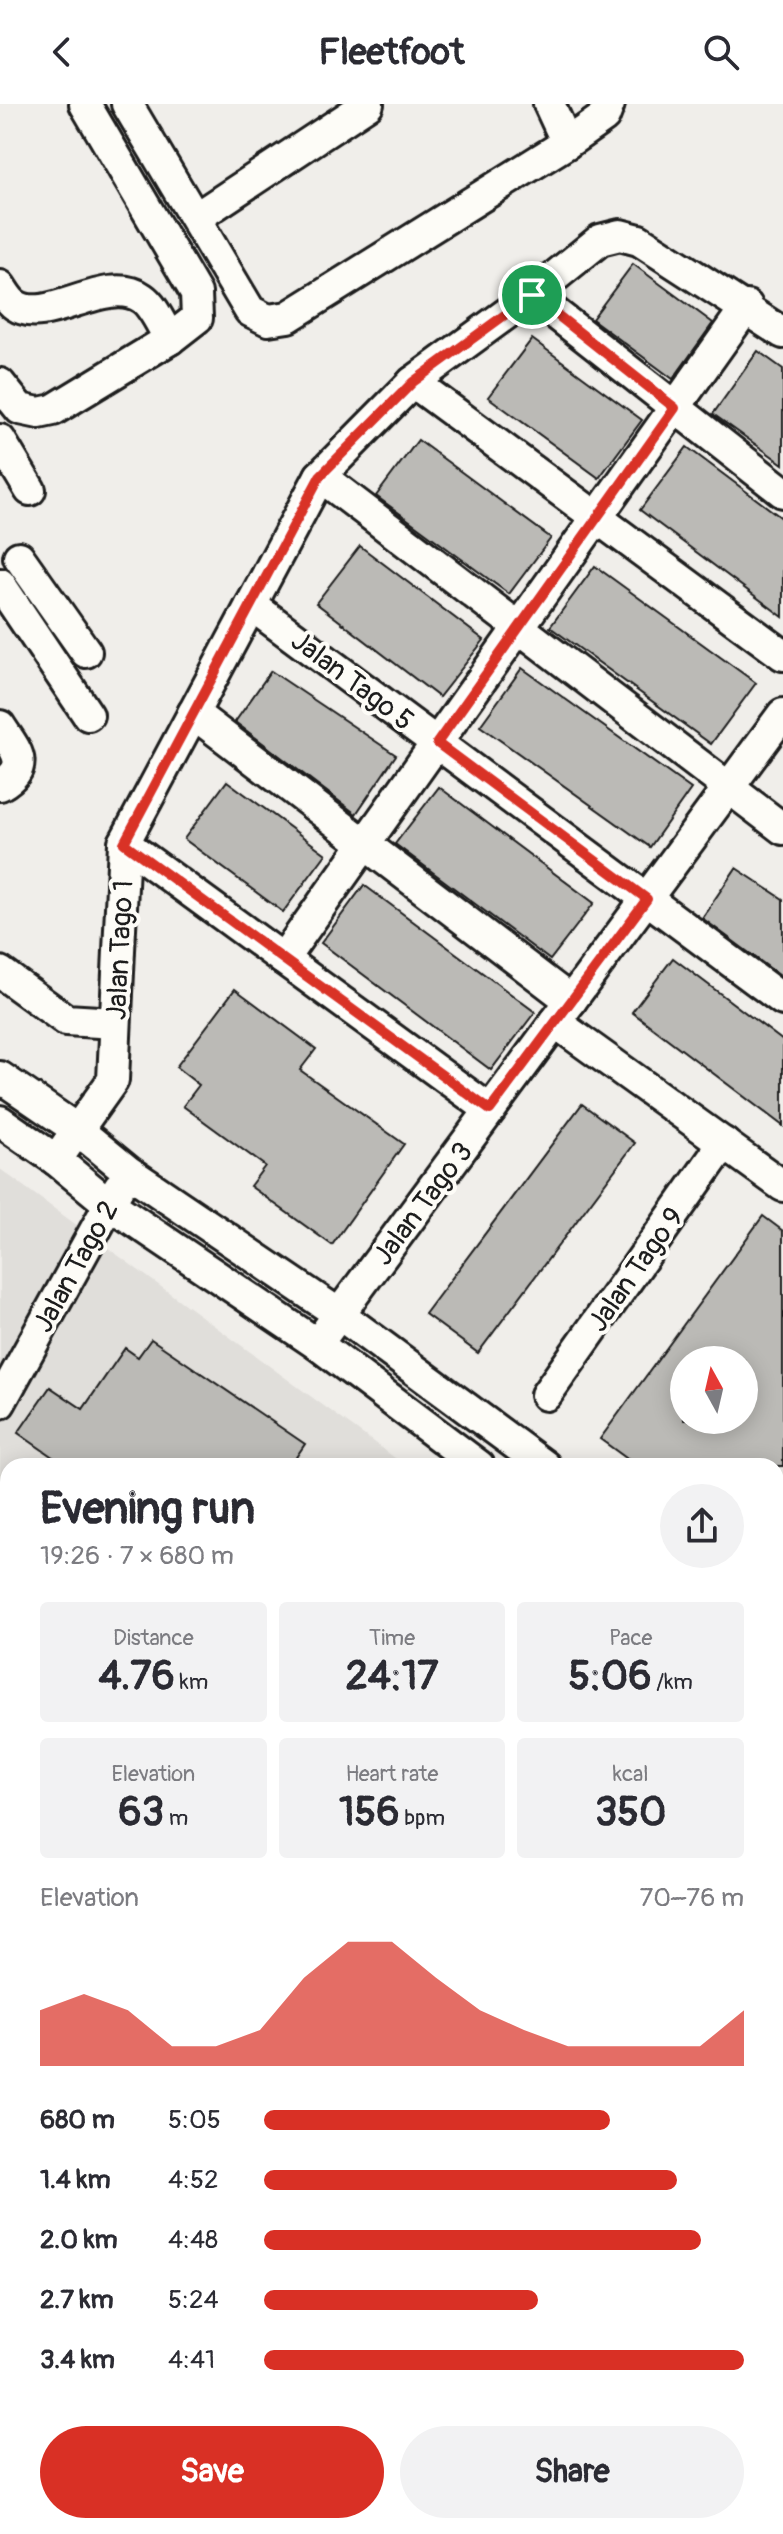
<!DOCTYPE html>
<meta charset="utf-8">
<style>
body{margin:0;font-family:Pangolin,sans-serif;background:#f2f2f3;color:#2b2b33;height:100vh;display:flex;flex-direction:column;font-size:30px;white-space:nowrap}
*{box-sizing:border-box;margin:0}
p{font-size:26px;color:#7c7c81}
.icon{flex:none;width:44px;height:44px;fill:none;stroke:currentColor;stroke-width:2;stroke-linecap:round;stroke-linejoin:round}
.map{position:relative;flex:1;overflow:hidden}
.side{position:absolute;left:0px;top:1354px;width:784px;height:1076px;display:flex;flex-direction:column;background:#fff;border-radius:24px 24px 0 0;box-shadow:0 4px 20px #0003}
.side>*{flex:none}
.needle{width:52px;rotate:352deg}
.controls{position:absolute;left:670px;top:1242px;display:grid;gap:16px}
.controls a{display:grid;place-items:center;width:88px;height:88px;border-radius:50%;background:#fff;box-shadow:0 4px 20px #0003;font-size:40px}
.pin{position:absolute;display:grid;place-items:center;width:68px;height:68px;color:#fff;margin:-34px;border:4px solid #fff;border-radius:50%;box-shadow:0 2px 8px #0007}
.round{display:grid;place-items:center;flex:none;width:84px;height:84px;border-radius:42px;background:#f2f2f3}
.summary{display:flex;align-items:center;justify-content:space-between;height:136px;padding:0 40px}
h1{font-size:44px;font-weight:700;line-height:60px}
.metrics{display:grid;grid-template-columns:repeat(3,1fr);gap:12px;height:136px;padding:8px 40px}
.metrics div{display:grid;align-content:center;border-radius:8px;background:#f2f2f3;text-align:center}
.metrics b{font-size:40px;font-weight:700}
.metrics small{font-size:22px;font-weight:400}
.metrics p{font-size:22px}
.chart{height:224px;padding:16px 40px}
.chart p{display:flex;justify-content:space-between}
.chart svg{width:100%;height:144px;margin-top:8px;fill:#d93025;opacity:.7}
.button{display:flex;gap:16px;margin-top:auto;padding:16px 40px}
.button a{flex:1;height:92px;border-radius:48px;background:#d93025;color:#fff;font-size:32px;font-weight:700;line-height:92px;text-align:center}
.button a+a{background:#f2f2f3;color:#2b2b33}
ul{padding:0 40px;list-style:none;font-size:26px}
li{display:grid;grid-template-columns:128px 96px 1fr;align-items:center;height:60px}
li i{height:20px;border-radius:10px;background:#d93025}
header{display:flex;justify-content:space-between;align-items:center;height:104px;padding:0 40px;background:#fff;font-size:36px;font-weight:700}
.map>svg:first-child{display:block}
.built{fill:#e0deda}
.building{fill:#bbbab6;stroke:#1c1c1c;stroke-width:2;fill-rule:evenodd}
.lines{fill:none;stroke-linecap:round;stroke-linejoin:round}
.minor-casing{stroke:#1c1c1c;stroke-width:36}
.highway-casing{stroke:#1c1c1c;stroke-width:50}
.minor{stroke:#fdfcf7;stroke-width:30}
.highway{stroke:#fdfcf7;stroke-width:44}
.rail-casing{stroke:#1c1c1c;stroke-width:9}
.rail{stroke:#fdfcf7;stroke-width:6;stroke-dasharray:18;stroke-linecap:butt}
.route-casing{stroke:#fff;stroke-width:16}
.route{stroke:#d93025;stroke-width:10}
.labels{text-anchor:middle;stroke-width:8;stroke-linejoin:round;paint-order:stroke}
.street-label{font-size:28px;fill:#1c1c1c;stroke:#fdfcf7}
</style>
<header><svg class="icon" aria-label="back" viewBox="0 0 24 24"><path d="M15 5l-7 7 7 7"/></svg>Fleetfoot<svg class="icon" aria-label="search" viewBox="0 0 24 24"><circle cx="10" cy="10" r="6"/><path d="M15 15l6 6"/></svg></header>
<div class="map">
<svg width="783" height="2430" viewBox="0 0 783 2430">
<rect width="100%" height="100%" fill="#f0eeea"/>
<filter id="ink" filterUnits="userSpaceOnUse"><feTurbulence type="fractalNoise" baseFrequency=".0125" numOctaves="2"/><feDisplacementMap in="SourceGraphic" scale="16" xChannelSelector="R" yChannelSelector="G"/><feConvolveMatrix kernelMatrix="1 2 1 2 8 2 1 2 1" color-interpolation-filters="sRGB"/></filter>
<g filter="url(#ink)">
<g class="built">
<path d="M0,1065L406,1362H8V2283L0,2287Z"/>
<path d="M776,1646L783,1654V1794L776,1800Z"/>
<path d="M783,1925V2281L776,2302V1931Z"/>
<path d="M9,2422H735L733,2430H0V2426Z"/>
</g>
<g class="building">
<path d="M633,160L713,219L673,275L592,215Z"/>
<path d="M532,235L642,316L599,374L488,293Z"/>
<path d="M758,247L783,265V360L713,310Z"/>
<path d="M418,336L551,434L509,490L376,392Z"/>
<path d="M687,343L783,415V513L640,406Z"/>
<path d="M360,442L484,536L439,593L316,499Z"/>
<path d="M595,462L756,579L711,640L550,523Z"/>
<path d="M522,564L691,685L650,743L480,622Z"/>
<path d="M271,567L396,651L356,710L235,618Z"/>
<path d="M227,677L326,750L283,808L184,735Z"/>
<path d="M439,683L594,799L550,856L395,740Z"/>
<path d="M736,764L783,795V874L702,814Z"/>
<path d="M364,781L535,908L491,966L321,839Z"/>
<path d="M673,854L783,937V1022L632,908Z"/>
<path d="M235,885L316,945L300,966L404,1040L332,1141L250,1082L265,1062L183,1002L199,981L176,963Z"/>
<path d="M582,1000L635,1039L478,1249L425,1210Z"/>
<path d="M763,1112L783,1127V1362H637L600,1335ZM684,1256H744V1316H684Z"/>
<path d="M151,1235L305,1340L290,1362H53L57,1356L18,1329L50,1283L83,1305L125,1244L138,1253Z"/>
</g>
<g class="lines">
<g class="minor-casing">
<g id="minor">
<path d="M127,0L250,207L268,216L288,213L567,39L604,13L609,0"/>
<path d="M549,0L567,39"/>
<path d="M197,113L368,0"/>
<path d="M0,182C4,188 9,197 15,201C47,223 106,169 142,194C154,202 162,223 170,235"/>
<path d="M532,191L783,388"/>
<path d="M413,278L783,551"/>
<path d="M0,280L20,305L39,309L53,306L170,235L197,214L196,189L85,0"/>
<path d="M0,336L30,386"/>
<path d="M320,372L783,725"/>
<path d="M19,453L86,548"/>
<path d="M0,480L88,611"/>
<path d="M251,501L783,896"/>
<path d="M193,609L571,897"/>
<path d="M0,622C15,646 33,662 0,681"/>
<path d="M124,739L490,1006"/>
<path d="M283,855L747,202"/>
<path d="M0,868L66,916L115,919"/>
<path d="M555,918L783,1082"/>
<path d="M0,973L79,1027L129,1068L339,1210L545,1362"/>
<path d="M0,1017L56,1056L108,1099L317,1240L479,1362"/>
<path d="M56,1056L113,976L124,739L320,372L413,278L532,191L600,136L620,131L639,136L783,229"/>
<path d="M317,1240L783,610"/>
<path d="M546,1291L724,1039"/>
<path d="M0,1299L119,1083"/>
<path d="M776,1541L783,1546"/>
<path d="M776,1592L783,1598"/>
<path d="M0,1860H8"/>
<path d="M0,2045L8,2043"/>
<path d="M776,2069L783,2064"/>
<path d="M0,2128H8"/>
<path d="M776,2211L783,2201"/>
<path d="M0,2249L2,2272"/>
<path d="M448,2426L450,2430"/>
<path d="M69,2430L87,2422"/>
<path d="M679,2430L681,2422"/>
</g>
</g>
<g class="highway-casing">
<path id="highway" d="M778,2430L783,2408"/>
</g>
<use href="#minor" class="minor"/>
<use href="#highway" class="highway"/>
<g class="rail-casing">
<g id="rail">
<path d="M776,1886L783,1880"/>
<path d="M776,1905L783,1899"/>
<path d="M0,2389L8,2386"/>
<path d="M0,2403L8,2399"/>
</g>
</g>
<use href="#rail" class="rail"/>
</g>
</g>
<g class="lines" filter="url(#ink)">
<g class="route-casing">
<path id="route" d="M532,191L675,304L437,639L647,795L490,1006L124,739L320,372L413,278Z"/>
</g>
<use href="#route" class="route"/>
</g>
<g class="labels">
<g class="street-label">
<text transform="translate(353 576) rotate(37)" y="10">Jalan Tago 5</text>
<text transform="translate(119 846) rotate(-87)" y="10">Jalan Tago 1</text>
<text transform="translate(422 1099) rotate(-53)" y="10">Jalan Tago 3</text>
<text transform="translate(75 1162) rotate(-61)" y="10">Jalan Tago 2</text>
<text transform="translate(635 1165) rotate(-55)" y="10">Jalan Tago 9</text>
</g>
</g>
</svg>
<div class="controls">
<a><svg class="needle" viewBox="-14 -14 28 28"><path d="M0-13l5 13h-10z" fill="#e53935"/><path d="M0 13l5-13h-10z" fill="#7c7c81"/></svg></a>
</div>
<div class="pin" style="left:532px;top:191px;background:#1e9e55"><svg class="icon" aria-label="arrive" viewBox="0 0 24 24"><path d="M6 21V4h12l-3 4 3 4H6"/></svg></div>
<section class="side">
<div class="summary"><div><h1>Evening run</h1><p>19:26 · 7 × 680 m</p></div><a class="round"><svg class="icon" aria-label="share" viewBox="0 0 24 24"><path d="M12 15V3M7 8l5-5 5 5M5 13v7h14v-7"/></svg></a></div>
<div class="metrics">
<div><p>Distance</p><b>4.76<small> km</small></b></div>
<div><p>Time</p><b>24:17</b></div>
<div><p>Pace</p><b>5:06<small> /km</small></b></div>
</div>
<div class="metrics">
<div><p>Elevation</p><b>63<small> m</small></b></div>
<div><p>Heart rate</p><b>156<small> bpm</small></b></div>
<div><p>kcal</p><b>350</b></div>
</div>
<div class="chart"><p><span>Elevation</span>70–76 m</p>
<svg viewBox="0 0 160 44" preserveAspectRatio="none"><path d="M0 44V27L10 22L20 27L30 38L40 38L50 33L60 17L70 6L80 6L90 17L100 27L110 33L120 38L130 38L140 38L150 38L160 27V44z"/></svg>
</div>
<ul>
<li><b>680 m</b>5:05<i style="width:72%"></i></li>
<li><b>1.4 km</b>4:52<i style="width:86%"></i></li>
<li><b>2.0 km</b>4:48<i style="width:91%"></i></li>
<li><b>2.7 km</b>5:24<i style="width:57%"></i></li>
<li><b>3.4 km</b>4:41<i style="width:100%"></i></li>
</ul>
<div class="button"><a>Save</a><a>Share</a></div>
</section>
</div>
